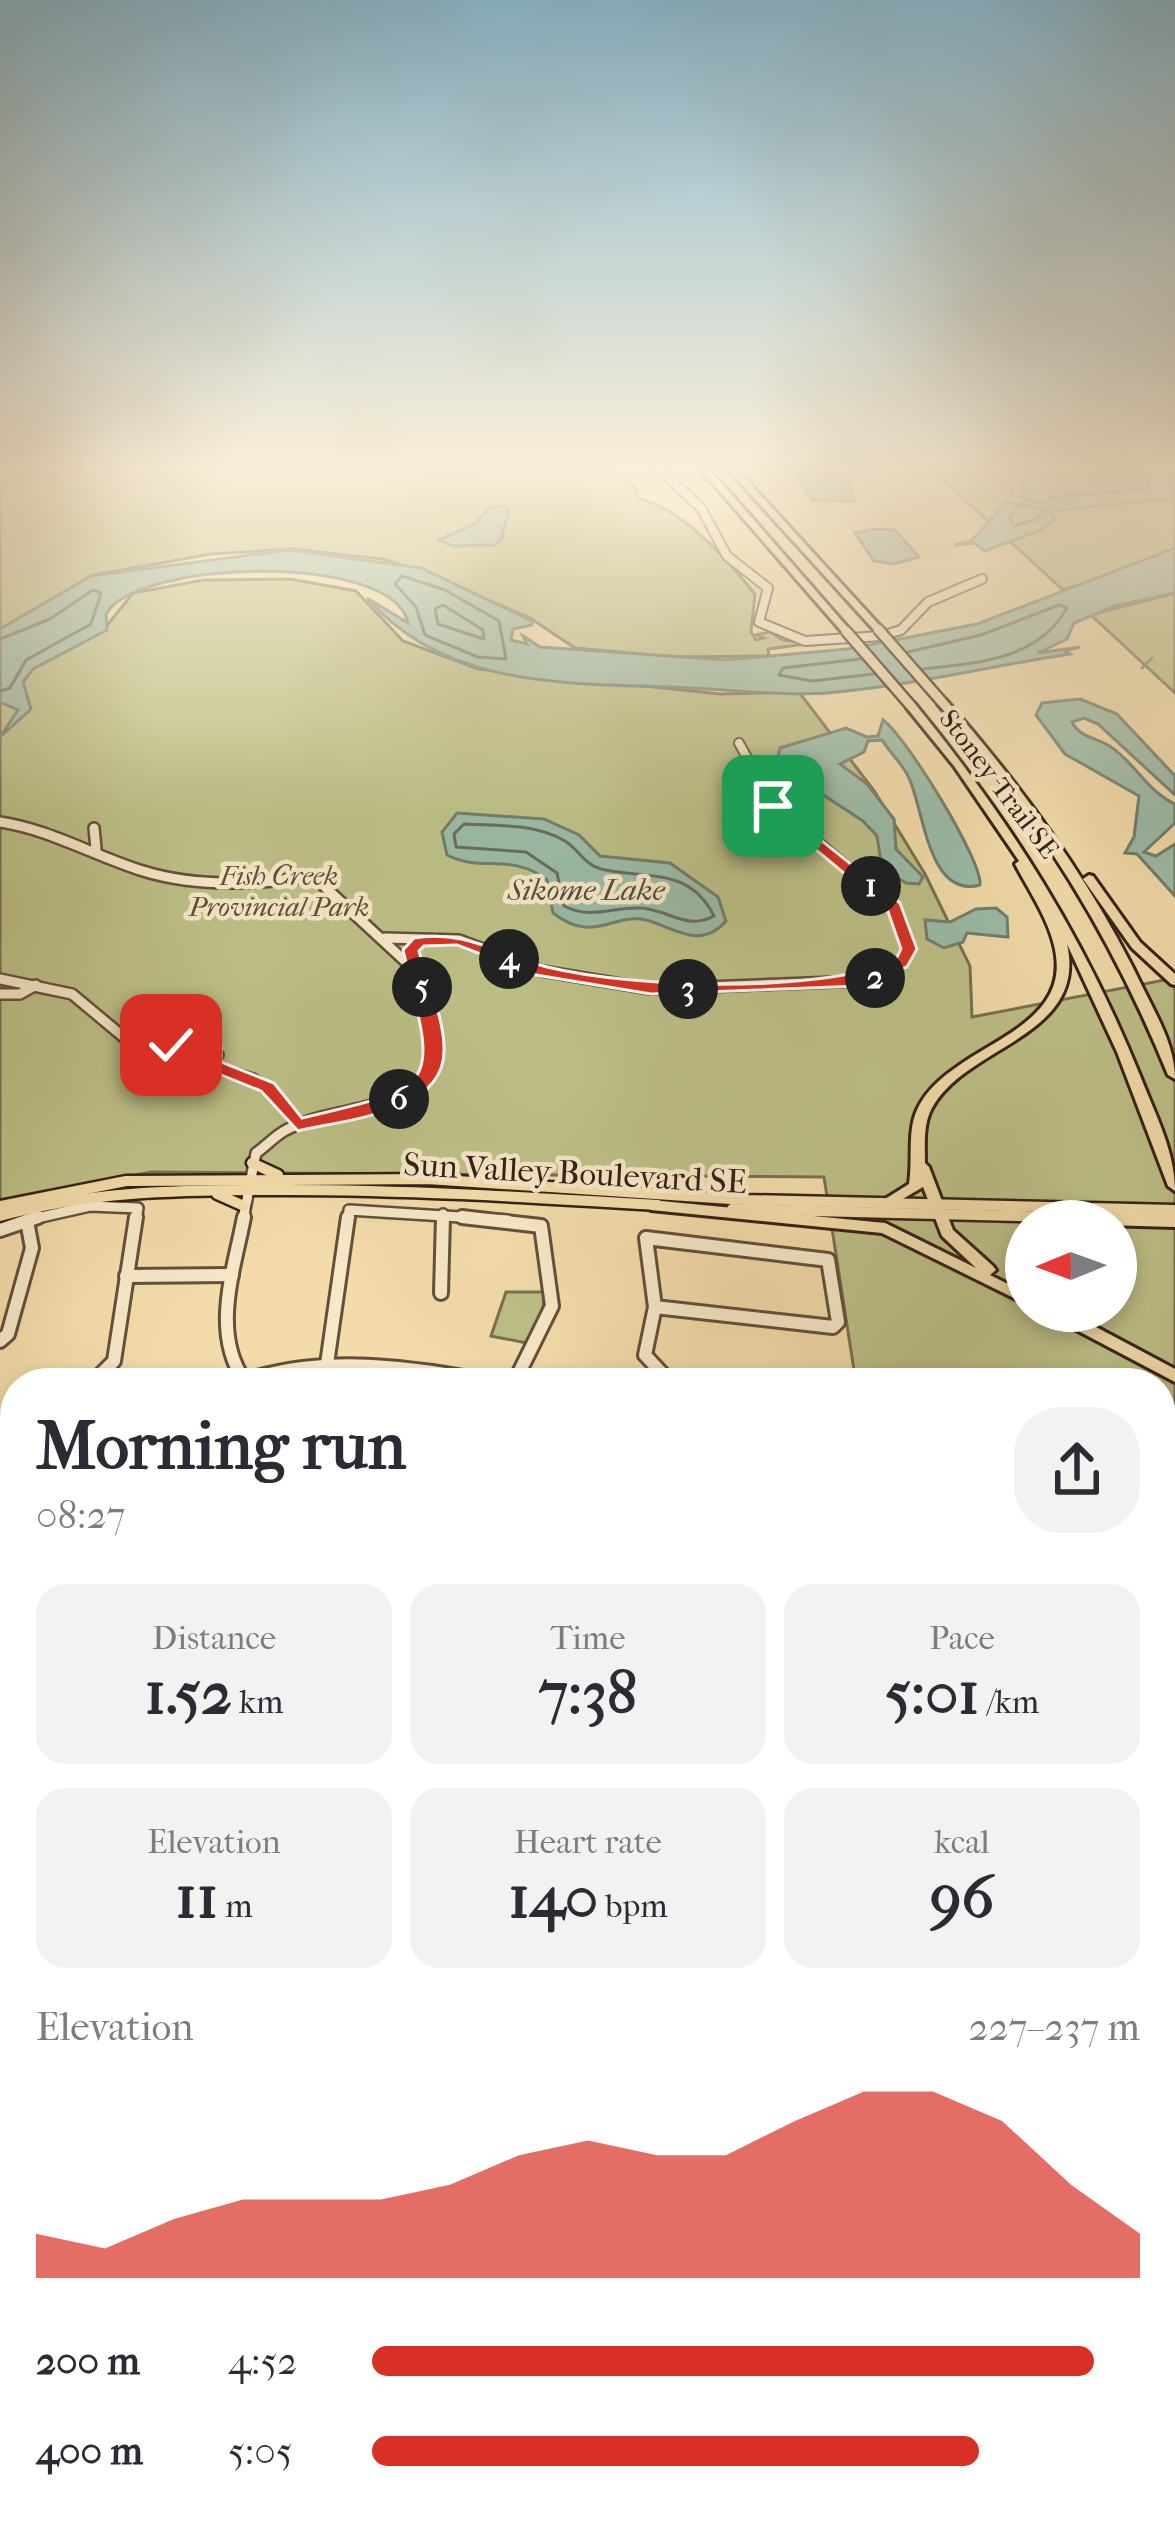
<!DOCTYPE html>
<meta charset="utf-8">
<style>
body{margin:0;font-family:"IM FELL French Canon",serif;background:#f2f2f3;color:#2b2b33;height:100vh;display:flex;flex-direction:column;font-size:45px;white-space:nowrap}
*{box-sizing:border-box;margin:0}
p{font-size:39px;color:#7c7c81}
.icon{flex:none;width:66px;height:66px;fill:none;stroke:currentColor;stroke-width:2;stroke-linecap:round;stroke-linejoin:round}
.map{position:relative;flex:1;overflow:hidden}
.panel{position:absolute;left:0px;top:1368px;width:1176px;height:1155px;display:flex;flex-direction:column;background:#fff;border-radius:48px 48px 0 0;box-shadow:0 6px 18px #0003}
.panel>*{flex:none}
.needle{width:78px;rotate:269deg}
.fabs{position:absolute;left:1005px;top:1200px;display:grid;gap:24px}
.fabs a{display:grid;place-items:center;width:132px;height:132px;border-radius:50%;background:#fff;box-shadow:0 6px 18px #0003;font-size:60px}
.pin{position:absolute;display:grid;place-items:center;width:102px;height:102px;color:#fff;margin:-51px;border-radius:24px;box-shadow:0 6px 18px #0006}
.km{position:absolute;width:60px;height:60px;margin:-30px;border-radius:50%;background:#222;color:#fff;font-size:33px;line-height:60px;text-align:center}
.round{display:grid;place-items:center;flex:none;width:126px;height:126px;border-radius:48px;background:#f2f2f3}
.head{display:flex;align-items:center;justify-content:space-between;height:204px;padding:0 36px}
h1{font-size:66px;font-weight:800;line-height:90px}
.stats{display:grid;grid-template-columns:repeat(3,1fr);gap:18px;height:204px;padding:12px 36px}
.stats div{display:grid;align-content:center;border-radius:30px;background:#f2f2f3;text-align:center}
.stats b{font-size:60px;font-weight:800}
.stats small{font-size:33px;font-weight:400}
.stats p{font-size:33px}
.chart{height:336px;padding:24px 36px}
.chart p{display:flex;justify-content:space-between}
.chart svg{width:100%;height:216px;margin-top:12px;fill:#d93025;opacity:.7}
ul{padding:0 36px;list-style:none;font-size:39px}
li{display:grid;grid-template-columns:192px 144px 1fr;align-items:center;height:90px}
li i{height:30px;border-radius:15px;background:#d93025}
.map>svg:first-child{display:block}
.green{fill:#bdc087;stroke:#78704f;stroke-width:3;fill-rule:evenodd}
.water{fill:#9bbca8;stroke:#717e6e;stroke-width:3}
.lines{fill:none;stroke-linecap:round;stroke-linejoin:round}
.shore{stroke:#676e60;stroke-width:3}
.stream{stroke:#717e6e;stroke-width:3}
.canal{stroke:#9bbca8;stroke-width:4.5}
.minor-far3-casing{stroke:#634f3c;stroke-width:12}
.minor-far2-casing{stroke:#634f3c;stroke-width:14}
.minor-far1-casing{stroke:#634f3c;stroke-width:18}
.minor-casing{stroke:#634f3c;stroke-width:21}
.major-far1-casing{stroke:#332017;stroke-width:15}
.major-casing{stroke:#332017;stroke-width:20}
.highway-casing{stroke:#332017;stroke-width:6}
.minor-far3{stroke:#f7e8c8;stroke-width:8}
.minor-far2{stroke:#f7e8c8;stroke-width:9}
.minor-far1{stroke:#f7e8c8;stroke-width:12}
.minor{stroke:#f7e8c8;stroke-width:15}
.major-far1{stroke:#f3dcaa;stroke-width:10}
.major{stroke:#f3dcaa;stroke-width:14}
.highway{fill:#f3dcaa;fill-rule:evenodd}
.highway-bridge-casing{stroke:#332017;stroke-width:14;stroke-linecap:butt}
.highway-bridge{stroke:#f3dcaa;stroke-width:9}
.route{fill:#d93025;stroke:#fff;stroke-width:3}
.labels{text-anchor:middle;stroke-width:9;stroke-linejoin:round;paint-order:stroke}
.far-street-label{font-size:27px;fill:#332017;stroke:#f7e8c8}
.far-park-label{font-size:27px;font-style:italic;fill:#5c5039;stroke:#f7e8c8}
.far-water-label{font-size:30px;font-style:italic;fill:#524f42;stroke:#f7e8c8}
.street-label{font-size:33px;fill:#332017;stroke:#f7e8c8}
</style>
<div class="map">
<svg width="1175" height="2522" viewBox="0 0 1175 2522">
<rect width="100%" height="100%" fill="#f3dcaa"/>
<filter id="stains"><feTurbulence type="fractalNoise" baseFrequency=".00167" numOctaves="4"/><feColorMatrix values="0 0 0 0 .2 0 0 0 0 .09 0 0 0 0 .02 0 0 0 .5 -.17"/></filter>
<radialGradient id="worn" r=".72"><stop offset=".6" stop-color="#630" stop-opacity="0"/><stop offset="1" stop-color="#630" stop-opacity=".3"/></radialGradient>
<g class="green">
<path d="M610,464L636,489L637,498C684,510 723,555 755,594L751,632L756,640L764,638L756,635L770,632L783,640L813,643L768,649L769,656L674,657L575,648L530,618L415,569L382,559L292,549L211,554L94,575L0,630V476L81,465Z"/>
<path d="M926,464H1175V548L1141,566L1063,590Z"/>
<path d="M290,579L356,591L403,641L478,669L721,694L799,692L875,792L925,874L970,966L972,1017L1175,978V1520L1161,1483V1383H856L824,1177L151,1172L0,1202V672L105,628L133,593L203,580ZM1026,1221H1116V1311H1026Z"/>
<path d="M1175,593V693L1091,615Z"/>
<path d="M506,1292H545L542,1317L527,1343L491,1336Z"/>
<path d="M1175,1726V1938L1161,1940V1728Z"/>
</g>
<g class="water">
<path d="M1019,464H1120L1175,476V498L1061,510L1013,495L1009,480Z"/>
<path d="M801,467L846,476L855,501L812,500L796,471Z"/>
<path d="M1007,502L1051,511L1055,519L1041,530L985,551L974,543L954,545L971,541Z"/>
<path d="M503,506L509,509L501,540L494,545L453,546L438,540L475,524L490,508Z"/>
<path d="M876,529L895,530L919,557L894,564L874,561L855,533Z"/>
<path d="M1175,548V593L1114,606L1074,623L1067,639L1038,653L1080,647L1065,651L1070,654C991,666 909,686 827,693C788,696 745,691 708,689C589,681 453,697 367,598L408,623C394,552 137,559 106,614L107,630L33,669L23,682L31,709L0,737L18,710L0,702V629L91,576L289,550L421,568L532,621V625L513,629L511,640L527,644L523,636L540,647L726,660L848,649L977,624Z"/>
<path d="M1080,699L1117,714L1175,776V795L1098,724L1084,718L1072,722C1080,738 1096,737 1111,747C1136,764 1146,790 1175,804V823L1144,852L1156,856L1175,844V896L1137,854L1125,853L1134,837L1139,796L1065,754L1036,715L1042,703Z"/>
<path d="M883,720C905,735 983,861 980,885C928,899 924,810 909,778C902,763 890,753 882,740L868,741L864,752L840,764L867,784L894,819L896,849L923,877L919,884L906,883L882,868L877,836L863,821L776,764L780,748L846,728L867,737L878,736Z"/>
<path d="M457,813L544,819L579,835L600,856L670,863L718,897L726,921C700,951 674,927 646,920C613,912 594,945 553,913L547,880C511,852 482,873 447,855L442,832Z"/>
<path d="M996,908L1007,917L1008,937L967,933L963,942L944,948L927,939L925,920L950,922L976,909Z"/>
<path d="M9,2110L15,2111V2450L0,2478V2112Z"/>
</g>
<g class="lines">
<g class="shore">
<path d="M1027,464L1022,481L1026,500L1009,517L1014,526L1037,519L1050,497L1149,489V464"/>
<path d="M402,576L445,590L499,621L506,659L478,657L425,635L416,607L395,584Z"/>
<path d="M443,605L483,630L484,639L438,624L435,609Z"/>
<path d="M0,639L50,619L93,590L101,593L91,624L26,660L10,688L0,691"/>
<path d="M908,652L981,635L1059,605L1067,608C1038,660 977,663 923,669"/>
<path d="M860,659L783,668L779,675L812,681L874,674"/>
<path d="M464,824C497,826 535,823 565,841C578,849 585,865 601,869C647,880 689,866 714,916C686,931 668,909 640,908C612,907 591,920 564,906L557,873L526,852L456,847L454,834Z"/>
</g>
<path class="stream" d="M1142,668L1152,658"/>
<path class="canal" d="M1040,508L1047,505"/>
<g class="minor-far3-casing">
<g id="minor-far3">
<path d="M654,464L701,508L727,556L768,588L759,622L805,641L881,636L901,630L928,602L982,579"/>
<path d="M739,743L766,792"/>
</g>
</g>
<g class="minor-far2-casing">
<g id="minor-far2">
<path d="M0,822C52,830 94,856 143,871C198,888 257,885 313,876L418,973L436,1059C404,1118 339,1102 286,1130C276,1135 266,1146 256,1153L243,1220"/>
<path d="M94,828L96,849"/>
<path d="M385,938L459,940L542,971L651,989L860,981L901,964L909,949L894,907L774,806L764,789"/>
<path d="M0,979L72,994L132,1044L253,1079L277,1096L298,1125"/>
<path d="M0,994H20L36,985"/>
<path d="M161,1053L177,1043L218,1055L212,1065"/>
<path d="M28,1220L90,1206L138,1208L136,1220"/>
<path d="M348,1220L349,1210L508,1220"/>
<path d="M443,1220V1214"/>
</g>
</g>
<g class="minor-far1-casing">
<g id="minor-far1">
<path d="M244,1217C234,1270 211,1332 244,1380"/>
<path d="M462,1217L541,1226L552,1306L514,1383"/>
<path d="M0,1230L38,1217"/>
<path d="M646,1238L828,1260L838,1322L833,1327L655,1307Z"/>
<path d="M126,1276L232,1275"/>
<path d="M441,1293L443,1217"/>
<path d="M655,1307L645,1355L671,1383"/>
<path d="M0,1341L8,1334L32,1248L27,1221"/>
<path d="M327,1364L348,1217"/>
<path d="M241,1382C326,1353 410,1367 496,1383"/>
<path d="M92,1383L114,1361L136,1217"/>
<path d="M0,1422L15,1417"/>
<path d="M0,1430L15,1467"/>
<path d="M1161,1507L1175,1548"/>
<path d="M0,1511L15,1505"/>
<path d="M1161,1610L1175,1609"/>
<path d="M1161,1721L1175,1719"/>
</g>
</g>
<g class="minor-casing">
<g id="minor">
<path d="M0,1918L15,1922"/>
<path d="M1161,1948L1175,1945"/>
<path d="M0,2016L15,2004"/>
<path d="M1161,2097L1175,2093"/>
<path d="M1161,2259L1172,2280"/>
<path d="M1023,2508L1025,2522"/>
<path d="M89,2522L96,2508"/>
<path d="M278,2522L281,2508"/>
<path d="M445,2522L448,2508"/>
<path d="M628,2522L632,2508"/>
</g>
</g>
<g class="major-far1-casing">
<g id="major-far1">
<path d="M252,1163L278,1175"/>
<path d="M217,1194L244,1206"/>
<path d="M0,1206L126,1181L427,1179L746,1200L1175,1210"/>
<path d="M732,1209L1175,1220"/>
<path d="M0,1216C87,1192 174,1190 264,1190C395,1189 527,1197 658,1205"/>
</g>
</g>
<g class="major-casing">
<path id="major" d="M1069,1217L1175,1220"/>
</g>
<g class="highway-casing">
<g id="highway">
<path d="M696,464H705L849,629V633H843Z"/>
<path d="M723,464H732L881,627V631H875Z"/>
<path d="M938,700H946C1024,789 1094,885 1145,992C1159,1020 1175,1048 1175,1079L1168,1075C1109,931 1040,822 938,704Z"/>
<path d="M907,704H915C1012,823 1083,935 1141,1078C1155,1114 1175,1151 1175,1191L1168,1186L1117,1052L1067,944C1088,1037 966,1045 932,1108C923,1124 925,1145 925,1163L929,1167L953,1230L993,1266L996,1270L990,1275L1026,1293V1304L882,1233L651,1210L644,1205L651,1200L885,1223L976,1268L942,1236L923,1187L889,1207L884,1209L877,1204L909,1184C913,1159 907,1132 917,1110C927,1087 950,1071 970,1058C995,1042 1027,1027 1045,1002C1077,958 1036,904 1015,864L1019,861L954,766L907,708Z"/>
<path d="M1089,875L1093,876L1140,942L1175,974V985L1171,984L1132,948L1083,879Z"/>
<path d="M1045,1311H1066L1175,1369V1382L1048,1315Z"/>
</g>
</g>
<use href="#minor-far3" class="minor-far3"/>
<use href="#minor-far2" class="minor-far2"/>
<use href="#minor-far1" class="minor-far1"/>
<use href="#minor" class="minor"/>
<use href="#major-far1" class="major-far1"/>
<use href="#major" class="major"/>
<use href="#highway" class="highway"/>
<g class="highway-bridge-casing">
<g id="highway-bridge">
<path d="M878,629L942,702"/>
<path d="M846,631L911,706"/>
</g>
</g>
<use href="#highway-bridge" class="highway-bridge"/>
</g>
<linearGradient id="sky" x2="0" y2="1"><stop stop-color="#89b7ce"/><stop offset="0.57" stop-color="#faefd9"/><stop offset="1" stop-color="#faefd9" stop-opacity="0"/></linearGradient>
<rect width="1175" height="817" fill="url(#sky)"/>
<path class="route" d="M773,802L900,903L917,949L907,967L860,986L651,994L536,975L457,945L424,946L419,951C427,981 445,1020 444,1051C444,1114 341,1120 298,1131L261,1091L206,1069V1055L162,1045L171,1039L221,1047V1062L274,1083L302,1118C444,1085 436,1088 403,950L414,938C465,929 499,955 547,967C635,988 812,994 895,961L901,949L887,909L768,810Z"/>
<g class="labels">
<g class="far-street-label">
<text transform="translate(999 784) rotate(53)" y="9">Stoney Trail SE</text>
</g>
<g class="far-park-label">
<text x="279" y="885">Fish Creek<tspan x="279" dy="31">Provincial Park</tspan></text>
</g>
<g class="far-water-label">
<text x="586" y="900">Sikome Lake</text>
</g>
<g class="street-label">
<text transform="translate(575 1172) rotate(3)" y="12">Sun Valley Boulevard SE</text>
</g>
</g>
<rect width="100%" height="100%" filter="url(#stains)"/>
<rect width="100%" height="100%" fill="url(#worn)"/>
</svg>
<div class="fabs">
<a><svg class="needle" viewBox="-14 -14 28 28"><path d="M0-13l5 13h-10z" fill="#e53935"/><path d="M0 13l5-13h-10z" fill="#7c7c81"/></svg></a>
</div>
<div class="pin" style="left:773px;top:806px;background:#1e9e55"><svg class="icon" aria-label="arrive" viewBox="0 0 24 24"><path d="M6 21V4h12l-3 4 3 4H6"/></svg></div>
<div class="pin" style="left:171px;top:1045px;background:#d93025"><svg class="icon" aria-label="check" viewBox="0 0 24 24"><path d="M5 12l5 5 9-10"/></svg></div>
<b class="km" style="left:871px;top:886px">1</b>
<b class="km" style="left:875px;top:978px">2</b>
<b class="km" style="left:688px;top:989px">3</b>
<b class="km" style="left:509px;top:959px">4</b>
<b class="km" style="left:422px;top:987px">5</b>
<b class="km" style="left:399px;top:1099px">6</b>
<section class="panel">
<div class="head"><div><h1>Morning run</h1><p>08:27</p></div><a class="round"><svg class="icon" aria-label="share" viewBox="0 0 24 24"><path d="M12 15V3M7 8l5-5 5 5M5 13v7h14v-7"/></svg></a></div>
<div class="stats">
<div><p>Distance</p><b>1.52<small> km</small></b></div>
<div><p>Time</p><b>7:38</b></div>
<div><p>Pace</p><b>5:01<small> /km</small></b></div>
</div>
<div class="stats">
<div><p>Elevation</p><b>11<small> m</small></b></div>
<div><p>Heart rate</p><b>140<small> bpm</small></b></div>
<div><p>kcal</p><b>96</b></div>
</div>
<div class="chart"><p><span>Elevation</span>227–237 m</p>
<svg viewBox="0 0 160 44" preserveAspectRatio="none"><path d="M0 44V35L10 38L20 32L30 28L40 28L50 28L60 25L70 19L80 16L90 19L100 19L110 12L120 6L130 6L140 12L150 25L160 35V44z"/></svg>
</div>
<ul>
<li><b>200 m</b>4:52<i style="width:94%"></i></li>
<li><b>400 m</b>5:05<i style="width:79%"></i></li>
</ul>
</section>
</div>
